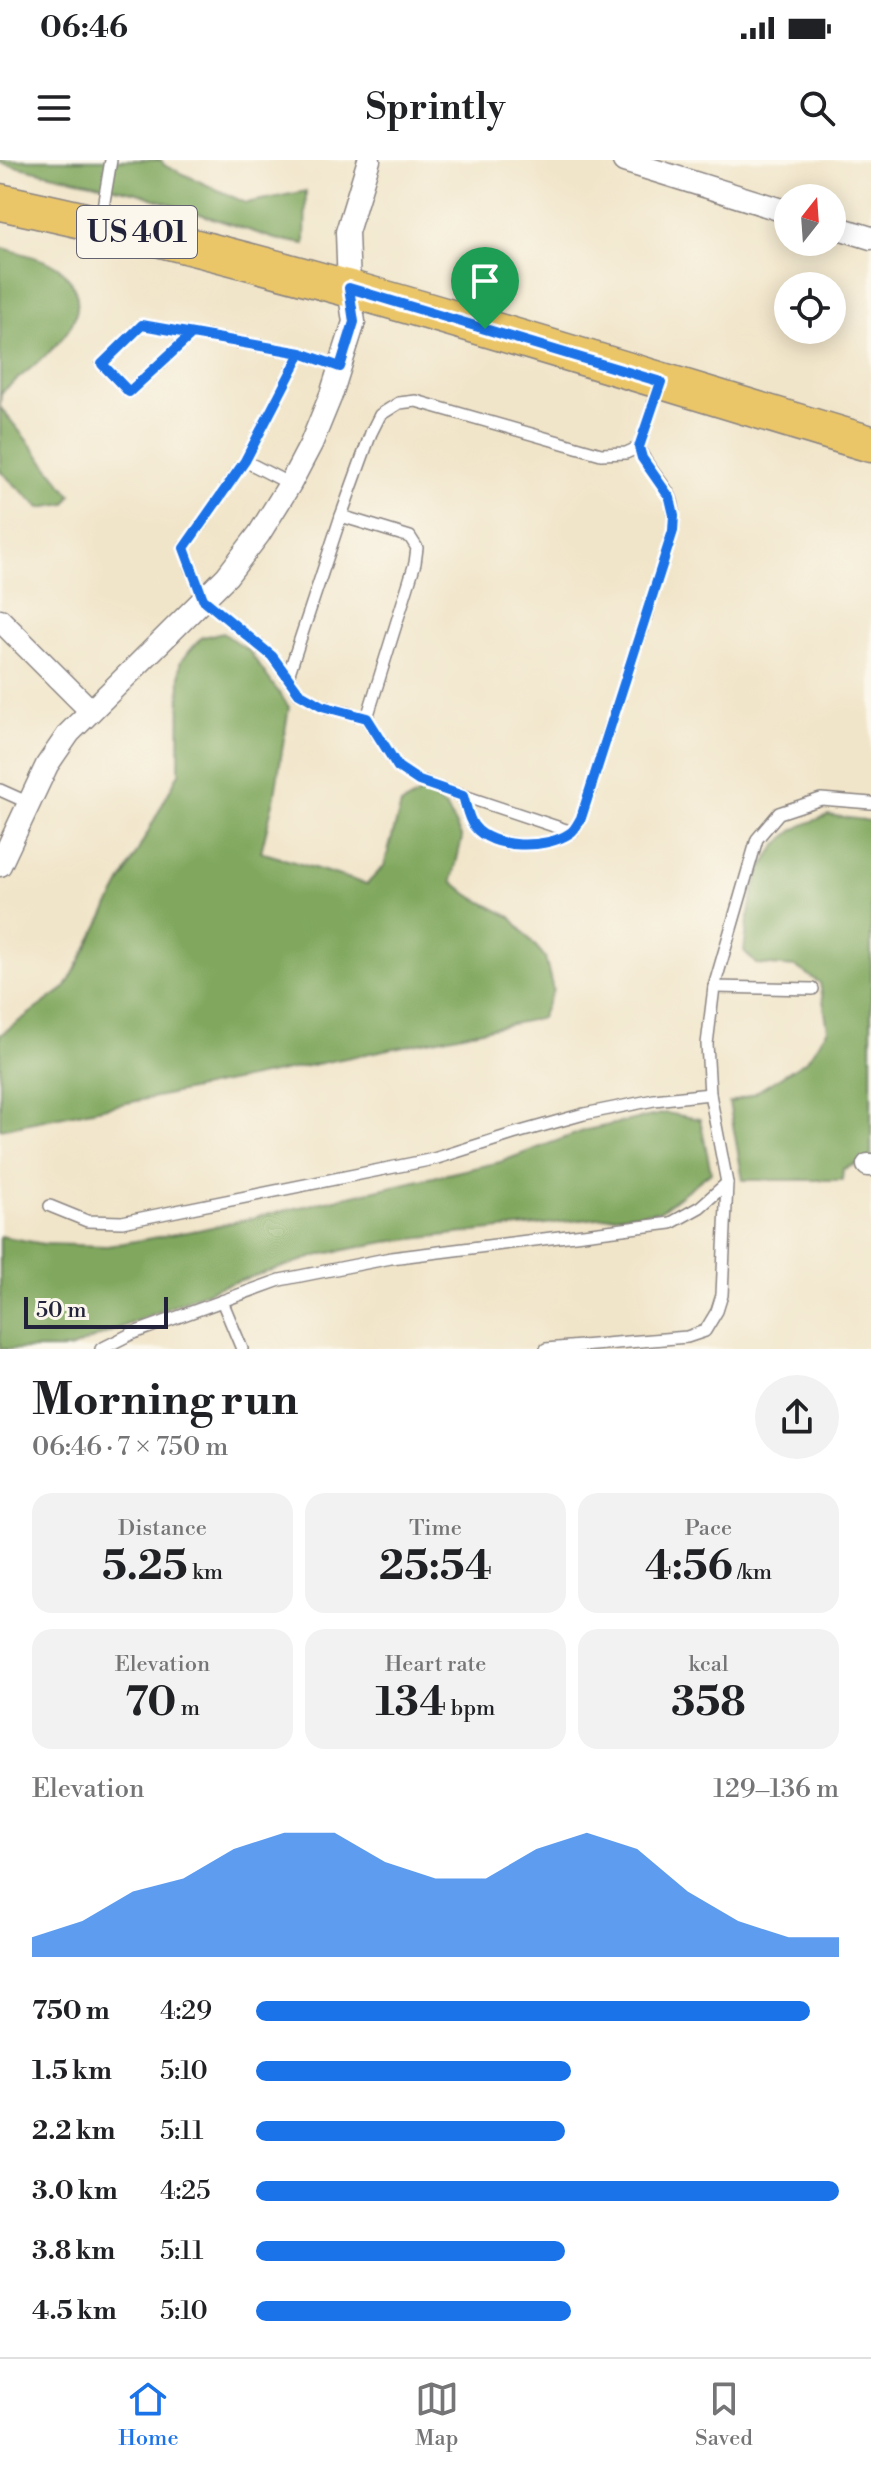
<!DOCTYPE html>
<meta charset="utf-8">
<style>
body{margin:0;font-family:"Libre Bodoni",serif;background:#f2f2f2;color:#202124;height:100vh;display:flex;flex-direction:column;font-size:30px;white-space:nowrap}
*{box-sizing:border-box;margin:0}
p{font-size:26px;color:#757577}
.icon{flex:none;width:44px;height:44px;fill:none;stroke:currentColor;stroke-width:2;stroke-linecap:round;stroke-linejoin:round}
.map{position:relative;height:1189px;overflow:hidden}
.details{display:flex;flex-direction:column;background:#fff;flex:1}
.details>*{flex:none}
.needle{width:52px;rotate:17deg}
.controls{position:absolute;left:774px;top:24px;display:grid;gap:16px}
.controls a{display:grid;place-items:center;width:72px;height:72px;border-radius:50%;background:#fff;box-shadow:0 4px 20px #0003;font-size:40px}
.scale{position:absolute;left:24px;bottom:20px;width:144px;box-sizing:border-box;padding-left:8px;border:4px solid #22223b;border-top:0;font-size:22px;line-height:28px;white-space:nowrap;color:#22223b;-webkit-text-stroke:6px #fbf7ec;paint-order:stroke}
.pin{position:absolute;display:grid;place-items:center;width:68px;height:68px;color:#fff;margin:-82px -34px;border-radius:50% 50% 50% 0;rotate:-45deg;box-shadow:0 0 8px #0007}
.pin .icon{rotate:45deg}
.round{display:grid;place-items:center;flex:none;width:84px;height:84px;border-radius:42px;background:#f2f2f2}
.headline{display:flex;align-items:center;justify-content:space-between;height:136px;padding:0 32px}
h1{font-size:44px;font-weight:700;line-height:60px}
.figures{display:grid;grid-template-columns:repeat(3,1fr);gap:12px;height:136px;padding:8px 32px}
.figures div{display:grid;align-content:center;border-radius:20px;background:#f2f2f2;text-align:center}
.figures b{font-size:40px;font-weight:700}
.figures small{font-size:22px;font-weight:400}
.figures p{font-size:22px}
.chart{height:224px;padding:16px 32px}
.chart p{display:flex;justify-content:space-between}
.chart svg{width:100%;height:144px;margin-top:8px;fill:#1a73e8;opacity:.7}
ul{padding:0 32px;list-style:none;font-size:26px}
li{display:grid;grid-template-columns:128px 96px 1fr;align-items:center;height:60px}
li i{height:20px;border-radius:10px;background:#1a73e8}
.status{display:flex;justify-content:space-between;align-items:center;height:56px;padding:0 40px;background:#fff;direction:ltr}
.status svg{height:22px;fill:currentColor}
header{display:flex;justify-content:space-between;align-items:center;height:104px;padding:0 32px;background:#fff;font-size:36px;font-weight:700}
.tabs{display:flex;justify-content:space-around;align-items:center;height:112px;border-top:2px solid #e0e0e0;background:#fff;font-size:22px;color:#757577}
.tabs a{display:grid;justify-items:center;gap:4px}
.tabs .on{color:#1a73e8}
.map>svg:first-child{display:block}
.forest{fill:#80a75d;stroke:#51644c;stroke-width:2}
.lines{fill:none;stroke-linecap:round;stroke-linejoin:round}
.service-casing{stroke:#8a8482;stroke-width:14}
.minor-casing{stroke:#8a8482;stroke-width:25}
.primary-casing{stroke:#8a8482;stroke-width:39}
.service{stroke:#fff;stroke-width:11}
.minor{stroke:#fff;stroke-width:22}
.primary{stroke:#ebc669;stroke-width:36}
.route-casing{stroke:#fff;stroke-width:16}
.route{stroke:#1a73e8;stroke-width:10}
.labels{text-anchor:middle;stroke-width:6;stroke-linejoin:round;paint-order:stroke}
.shield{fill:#fbf7ec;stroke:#636270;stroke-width:2}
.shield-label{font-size:30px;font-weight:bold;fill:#22223b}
</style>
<div class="status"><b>06:46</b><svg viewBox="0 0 49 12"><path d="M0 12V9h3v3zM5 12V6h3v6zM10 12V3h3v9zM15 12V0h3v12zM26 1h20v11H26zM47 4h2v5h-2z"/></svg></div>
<header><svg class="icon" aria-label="menu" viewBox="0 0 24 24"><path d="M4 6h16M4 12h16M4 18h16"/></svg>Sprintly<svg class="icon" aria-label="search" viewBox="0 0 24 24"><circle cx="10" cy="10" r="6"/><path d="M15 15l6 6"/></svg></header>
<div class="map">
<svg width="871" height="1189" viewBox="0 0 871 1189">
<rect width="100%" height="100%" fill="#fbf7ec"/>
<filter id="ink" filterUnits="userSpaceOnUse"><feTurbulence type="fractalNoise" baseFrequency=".0125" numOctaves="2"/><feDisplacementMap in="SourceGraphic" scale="16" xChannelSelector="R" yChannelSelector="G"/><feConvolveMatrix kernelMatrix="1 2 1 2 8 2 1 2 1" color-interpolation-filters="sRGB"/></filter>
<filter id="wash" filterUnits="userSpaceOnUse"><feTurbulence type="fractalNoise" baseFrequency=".006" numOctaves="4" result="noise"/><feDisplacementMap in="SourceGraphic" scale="32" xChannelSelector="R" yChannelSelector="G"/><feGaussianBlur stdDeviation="1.8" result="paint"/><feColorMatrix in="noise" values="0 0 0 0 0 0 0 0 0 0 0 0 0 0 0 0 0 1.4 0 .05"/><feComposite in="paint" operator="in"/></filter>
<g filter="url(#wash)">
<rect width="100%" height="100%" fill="#f1e5c9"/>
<g class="forest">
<path d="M0,0H161L164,5L246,43L306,31L305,84L275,79L137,33L0,3Z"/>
<path d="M0,87C13,91 51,100 59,108C113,157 35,202 1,233L0,246Z"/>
<path d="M0,247L71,335L66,344L40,348L0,311Z"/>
<path d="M223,473L249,491L289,547L275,635L261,692L367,724L384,706L401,645L423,632L447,648L462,678L452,721L469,735L511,757L545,797L553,830L541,858L0,969V875L66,827L179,613L180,502L202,477Z"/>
<path d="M828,655L871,661V999L843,1009L842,1020H743L729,943L753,934L807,900L828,869L820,823L796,807L756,804L744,791C750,746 752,701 793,671C802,664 817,660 828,655Z"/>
<path d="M666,953L700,959L711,1012L660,1051L386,1082L324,1094L219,1127L69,1189H0V1076L44,1084L107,1086L198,1070L500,1002L586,970Z"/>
</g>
</g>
<g filter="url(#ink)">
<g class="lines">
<g class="service-casing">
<g id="service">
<path d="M101,59L111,0"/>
<path d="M192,174L129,232L102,204L142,165L301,193L340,207"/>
<path d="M245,301L301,193"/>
<path d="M290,324L245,301L184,388L203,439L272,496L299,533L322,546L367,558"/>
<path d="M341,356L410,377L417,388L415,403L367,558L398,607L419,621L572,672"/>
<path d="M288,516L341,356L371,273L380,255L399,243L416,241L601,294L626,293L639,287L659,227"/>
<path d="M0,630L29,643"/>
<path d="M463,636C466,645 468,659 474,666C492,690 547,689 570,673C575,670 578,663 581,658L673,371C674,361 675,348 671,338C662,319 645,307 639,287"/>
<path d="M813,829L714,827L757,679L779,653L821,639L871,643"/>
<path d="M50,1046L87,1061L122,1062L434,999L513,974L584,954L654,940L710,934"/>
<path d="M222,1141L242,1189"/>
<path d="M101,1189L131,1174L280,1120L391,1098L671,1063L700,1047L727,1023"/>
<path d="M546,1189L687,1177L705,1171L717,1151L722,1135L727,1023L710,934L707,884L714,827"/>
</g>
</g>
<g class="minor-casing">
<g id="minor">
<path d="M624,1L788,52"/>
<path d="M832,66L871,78"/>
<path d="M0,460L90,550"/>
<path d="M0,705L47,605L69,573L227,416L259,374L290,324L311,284L331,235L354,162L349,128L347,72L369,0"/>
<path d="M868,1005H871"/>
</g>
</g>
<g class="primary-casing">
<path id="primary" d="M0,42C295,104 582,198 871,284"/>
</g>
<use href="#service" class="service"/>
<use href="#minor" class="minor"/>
<use href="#primary" class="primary"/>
</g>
</g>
<g class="lines" filter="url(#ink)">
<g class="route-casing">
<path id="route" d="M485,169L349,128L354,162L340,207L301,193L192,174L129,232L102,204L142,165L301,193L245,301L184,388L203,439L272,496L299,533L322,546L367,558L398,607L419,621L463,636C466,645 468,659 474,666C492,690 547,689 570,673C575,670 578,663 581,658L673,371L674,355L670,338L642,298L639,287L661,222L485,169"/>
</g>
<use href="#route" class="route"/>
</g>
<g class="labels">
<rect class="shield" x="77" y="46" width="120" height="52" rx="6"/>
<g class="shield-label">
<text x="137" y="82">US 401</text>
</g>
</g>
</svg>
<div class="controls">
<a><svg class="needle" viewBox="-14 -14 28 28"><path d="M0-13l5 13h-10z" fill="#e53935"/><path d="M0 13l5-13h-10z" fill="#757577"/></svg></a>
<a><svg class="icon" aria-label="locate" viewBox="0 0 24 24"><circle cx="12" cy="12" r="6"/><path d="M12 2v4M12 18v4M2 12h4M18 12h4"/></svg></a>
</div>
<div class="scale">50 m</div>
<div class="pin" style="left:485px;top:169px;background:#1e9e55"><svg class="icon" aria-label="arrive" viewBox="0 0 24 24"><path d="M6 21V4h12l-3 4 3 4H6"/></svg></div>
</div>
<section class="details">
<div class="headline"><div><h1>Morning run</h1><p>06:46 · 7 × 750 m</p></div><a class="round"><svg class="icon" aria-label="share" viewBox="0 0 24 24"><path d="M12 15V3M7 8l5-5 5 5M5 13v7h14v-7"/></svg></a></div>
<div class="figures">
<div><p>Distance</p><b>5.25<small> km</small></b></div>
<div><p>Time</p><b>25:54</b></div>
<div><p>Pace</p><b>4:56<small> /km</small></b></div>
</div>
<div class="figures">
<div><p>Elevation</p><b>70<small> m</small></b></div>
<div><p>Heart rate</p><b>134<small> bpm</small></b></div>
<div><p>kcal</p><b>358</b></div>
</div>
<div class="chart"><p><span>Elevation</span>129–136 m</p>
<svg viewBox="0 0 160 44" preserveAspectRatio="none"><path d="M0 44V38L10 33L20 24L30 20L40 11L50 6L60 6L70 15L80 20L90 20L100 11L110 6L120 11L130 24L140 33L150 38L160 38V44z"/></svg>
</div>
<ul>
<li><b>750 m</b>4:29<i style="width:95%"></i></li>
<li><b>1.5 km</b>5:10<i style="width:54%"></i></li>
<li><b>2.2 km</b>5:11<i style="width:53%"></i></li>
<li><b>3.0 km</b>4:25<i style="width:100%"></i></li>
<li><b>3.8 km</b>5:11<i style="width:53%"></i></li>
<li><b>4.5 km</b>5:10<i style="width:54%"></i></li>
</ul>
</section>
<nav class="tabs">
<a class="on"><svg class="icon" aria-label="home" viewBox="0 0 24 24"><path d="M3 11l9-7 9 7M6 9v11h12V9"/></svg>Home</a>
<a><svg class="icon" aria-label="map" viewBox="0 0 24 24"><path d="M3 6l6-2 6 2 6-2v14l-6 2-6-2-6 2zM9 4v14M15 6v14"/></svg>Map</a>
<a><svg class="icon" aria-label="saved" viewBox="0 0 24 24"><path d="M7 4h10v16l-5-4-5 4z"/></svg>Saved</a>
</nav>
